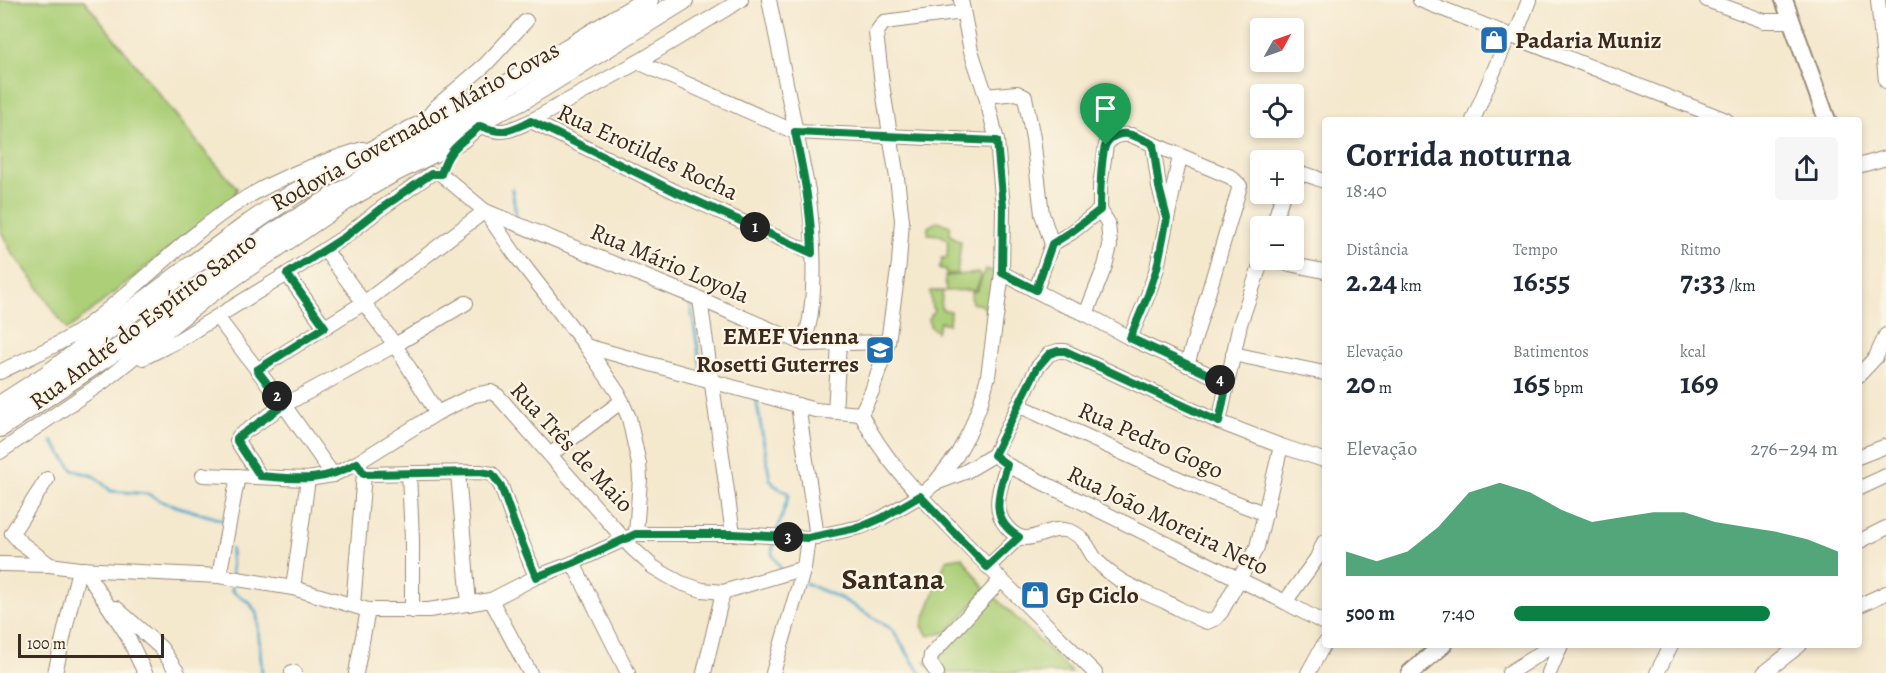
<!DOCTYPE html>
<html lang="pt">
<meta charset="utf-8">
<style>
body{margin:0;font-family:Alegreya,serif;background:#f6f6f7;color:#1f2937;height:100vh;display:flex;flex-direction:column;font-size:22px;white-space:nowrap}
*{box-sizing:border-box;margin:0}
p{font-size:20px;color:#747a83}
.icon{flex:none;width:33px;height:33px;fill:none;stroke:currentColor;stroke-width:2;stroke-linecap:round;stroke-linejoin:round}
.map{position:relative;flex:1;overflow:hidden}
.sheet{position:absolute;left:1322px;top:117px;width:540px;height:531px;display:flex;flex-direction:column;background:#fff;border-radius:6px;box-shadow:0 3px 9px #0003}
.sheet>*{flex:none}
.needle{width:39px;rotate:50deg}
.buttons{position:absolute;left:1250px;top:18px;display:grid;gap:12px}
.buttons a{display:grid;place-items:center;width:54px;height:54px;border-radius:6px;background:#fff;box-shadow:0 3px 9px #0003;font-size:30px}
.scale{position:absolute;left:18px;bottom:15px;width:146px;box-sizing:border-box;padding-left:6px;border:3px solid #3b2a1e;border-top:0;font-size:16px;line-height:21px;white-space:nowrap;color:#3b2a1e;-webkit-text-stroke:4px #fcf5e5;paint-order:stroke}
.pin{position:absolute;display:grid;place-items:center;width:51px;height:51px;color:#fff;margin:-62px -26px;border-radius:50% 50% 50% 0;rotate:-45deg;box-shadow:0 0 6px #0007}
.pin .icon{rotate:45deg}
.km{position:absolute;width:30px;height:30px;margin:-15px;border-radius:50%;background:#222;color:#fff;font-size:16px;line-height:30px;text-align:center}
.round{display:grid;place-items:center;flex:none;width:63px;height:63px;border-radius:6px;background:#f6f6f7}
.headline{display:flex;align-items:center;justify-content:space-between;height:102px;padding:0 24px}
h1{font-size:33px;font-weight:700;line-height:45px}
.stats{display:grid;grid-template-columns:repeat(3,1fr);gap:9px;height:102px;padding:6px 24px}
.stats div{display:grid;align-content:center}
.stats b{font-size:30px;font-weight:700}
.stats small{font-size:16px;font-weight:400}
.stats p{font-size:16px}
.chart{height:168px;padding:12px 24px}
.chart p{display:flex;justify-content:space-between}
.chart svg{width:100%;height:108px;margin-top:6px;fill:#0b8043;opacity:.7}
ul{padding:0 24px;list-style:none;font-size:20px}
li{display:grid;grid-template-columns:96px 72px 1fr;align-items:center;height:45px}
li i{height:15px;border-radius:8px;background:#0b8043}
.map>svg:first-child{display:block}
.green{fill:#accf78;stroke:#747c4b;stroke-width:1.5}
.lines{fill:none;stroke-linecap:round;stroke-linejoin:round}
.stream{stroke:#4ba6c9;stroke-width:3}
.minor-casing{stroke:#988976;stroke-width:16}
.major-casing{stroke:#988976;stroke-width:20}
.highway-casing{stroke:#988976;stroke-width:22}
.minor{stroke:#fff;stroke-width:14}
.major{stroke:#fff;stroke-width:16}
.highway{stroke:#fff;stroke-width:20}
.route-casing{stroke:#fff;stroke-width:12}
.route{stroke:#0b8043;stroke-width:8}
.labels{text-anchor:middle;stroke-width:4.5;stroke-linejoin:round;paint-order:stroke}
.poi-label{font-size:24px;font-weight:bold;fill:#3b2a1e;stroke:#fcf5e5;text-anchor:start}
.street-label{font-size:24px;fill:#3b2a1e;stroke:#fcf5e5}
.district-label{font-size:30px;font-weight:bold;fill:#3b2a1e;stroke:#fcf5e5}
</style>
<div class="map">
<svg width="1886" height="673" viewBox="0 0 1886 673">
<rect width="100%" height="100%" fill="#fcf5e5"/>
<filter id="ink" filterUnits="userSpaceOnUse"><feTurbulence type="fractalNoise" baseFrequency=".0167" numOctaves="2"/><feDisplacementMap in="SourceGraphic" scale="12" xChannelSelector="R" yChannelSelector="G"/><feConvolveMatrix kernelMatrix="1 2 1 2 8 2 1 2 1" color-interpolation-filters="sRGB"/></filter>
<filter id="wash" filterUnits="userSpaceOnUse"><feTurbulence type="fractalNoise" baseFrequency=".008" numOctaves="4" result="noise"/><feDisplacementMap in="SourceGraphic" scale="24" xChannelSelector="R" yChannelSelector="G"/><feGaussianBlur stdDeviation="1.35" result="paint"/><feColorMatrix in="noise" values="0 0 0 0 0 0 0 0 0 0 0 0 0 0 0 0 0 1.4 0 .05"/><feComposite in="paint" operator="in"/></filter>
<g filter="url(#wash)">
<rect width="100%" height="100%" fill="#f4e8cd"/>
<g class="green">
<path d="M0,0H84L206,153L237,188L234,197L67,330L28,273L12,253L0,229Z"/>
<path d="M938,221L950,226V235L961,242L957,274H946L945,269H939L942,261L941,258H947L948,241L940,235L928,234V227Z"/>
<path d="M985,269L996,272L993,281L990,309L987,311L982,305L972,303L971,292L977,291Z"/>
<path d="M979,273L981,277L976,290L946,291L945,276Z"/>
<path d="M930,291H944L942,294L941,309L950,311L949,324L940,322L937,332L930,326L929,319L934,310L932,308Z"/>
<path d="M962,557L986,590L947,632L928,636L922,626L946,560Z"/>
<path d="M992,594L1072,673H936L925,662Z"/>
</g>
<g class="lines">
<g class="stream">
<path d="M512,189L517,220"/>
<path d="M685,299L688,301L691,307L702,373"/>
<path d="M756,398L770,479L774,485L789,494L777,531"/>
<path d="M52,441L73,470L94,476L111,491L148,494L163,502L225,521"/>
<path d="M774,540L772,554L781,569"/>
<path d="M231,549L232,575"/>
<path d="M232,582V591L250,603L257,614L262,673"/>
<path d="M805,583L842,599L892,629L920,673"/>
</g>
</g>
</g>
<g filter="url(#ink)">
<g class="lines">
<g class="minor-casing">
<g id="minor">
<path d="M769,0L808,191C813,230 816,273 811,312C810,323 806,334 804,344"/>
<path d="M1420,0L1726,120"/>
<path d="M1707,0L1764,21H1792"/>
<path d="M1878,0L1886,81"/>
<path d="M1515,37L1529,0"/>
<path d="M638,62L795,132L997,141"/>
<path d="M986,96L1017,93L1025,97L1033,138L1042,214L1052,244"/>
<path d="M1473,120L1509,35"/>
<path d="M531,121L676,192L812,253"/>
<path d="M423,122L437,106L485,65L526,21"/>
<path d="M480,126C504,135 508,131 531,121L638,62L741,0"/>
<path d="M1153,144L1159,187L1166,213"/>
<path d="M1858,166L1886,158"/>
<path d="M441,174L485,211L514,253L586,346L618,393L629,418L639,464L640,479L636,534"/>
<path d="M1293,176C1305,172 1313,177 1324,181"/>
<path d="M485,211L700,299L804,344L888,342"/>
<path d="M1273,226L1283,194"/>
<path d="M325,250L395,345L437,413"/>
<path d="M1269,260L1324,271"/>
<path d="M1002,273L1059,303L1086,314L1130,338L1228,383"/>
<path d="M287,274L325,327"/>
<path d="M1036,290L1052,244L1071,233L1100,210"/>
<path d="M700,299L733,534"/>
<path d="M1086,314L1105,266L1110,246L1108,223L1100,210V186L1106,145C1113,136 1119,134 1131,135L1231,177L1240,186L1187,365"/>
<path d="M217,317L284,405L333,475"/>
<path d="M1130,338L1148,295L1157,268L1180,156"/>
<path d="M586,346L815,410L861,414"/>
<path d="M1233,354L1324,373"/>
<path d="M143,358L177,341L287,274L346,236L379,210L431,174"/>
<path d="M257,370L365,302L485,211"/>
<path d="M0,372C27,358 56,347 81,330C133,293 177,244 230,208C271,180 315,164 363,149"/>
<path d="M1858,376L1876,357L1886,335"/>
<path d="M798,405L817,537"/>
<path d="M1018,405L1206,491L1266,514"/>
<path d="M835,412L839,343"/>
<path d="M861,414L872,391L888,342L899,263L902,220L897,178L882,84L876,33L884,22L963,12"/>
<path d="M861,414C882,457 916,492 949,526C996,576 1046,624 1095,673"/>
<path d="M1219,422L1240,324L1262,260"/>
<path d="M0,452L103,382L205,300L258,263L354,198L394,175L463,141L483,123"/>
<path d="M551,454L622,401"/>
<path d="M1858,457L1886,446"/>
<path d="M1000,459L1007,465L1285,602L1324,623"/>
<path d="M357,463L437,413L474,395L491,392L498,396L630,546L653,567L668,576L681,583L702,590L723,592L804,568"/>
<path d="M1007,465C1001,485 991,508 1006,526C1028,554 1045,523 1069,531C1085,536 1087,548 1096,560C1101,565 1107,571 1113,575C1128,587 1149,594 1166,602C1180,609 1193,617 1207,622L1216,618L1221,612L1257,547L1281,446"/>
<path d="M409,473L412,539V611"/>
<path d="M458,473L469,604"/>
<path d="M203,475L308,479L333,475L357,463L364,474L480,472L492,474L501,486L514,523L536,577"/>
<path d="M260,476L237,441L239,436L284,405L395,345L466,303"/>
<path d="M47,479L12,533L20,542L50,565"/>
<path d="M936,483L965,472L994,455L1037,368L1049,354L1058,351H1065L1219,422L1281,446L1324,460"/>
<path d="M1858,489L1886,476"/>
<path d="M1858,542L1886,528"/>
<path d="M573,563L628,673"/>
<path d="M0,564L50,565L79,569L219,576L293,588L368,610H429L491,600L536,577L573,563L636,534H733L808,538L861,527L882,518L920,496L934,484L957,455L970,431L981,402L988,376L1002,273L1003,208L997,141L986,96L971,51L961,0"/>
<path d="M988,567L1019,537"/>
<path d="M84,569L126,633L145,673"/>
<path d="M219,576L238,476"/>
<path d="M293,588L308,479"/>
<path d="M491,600L530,673"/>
<path d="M1285,602L1317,558L1324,542"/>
<path d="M353,605L364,474"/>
<path d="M1858,606L1886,593"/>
<path d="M116,608L161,648L178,673"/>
<path d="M292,672L295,673"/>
<path d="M55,673L79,569"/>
<path d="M356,673L368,610"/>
<path d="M704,673L723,592"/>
<path d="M773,673L804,568L808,538"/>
<path d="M937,673L930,663L931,655L1001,580"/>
<path d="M1308,673L1324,644"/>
<path d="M1509,673L1553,645"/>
<path d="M1549,673L1561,645"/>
<path d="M1657,673L1671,645"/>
<path d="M1764,673L1800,645"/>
</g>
</g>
<g class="major-casing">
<g id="major">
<path d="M1784,0L1827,120"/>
<path d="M1410,673L1443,645"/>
</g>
</g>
<g class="highway-casing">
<g id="highway">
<path d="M0,406L48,375L193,265L251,223L292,195L412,130L487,96L518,79L648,0"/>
<path d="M0,427L134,338L193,291L276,232L372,174L420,147L520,101L683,0"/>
</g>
</g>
<use href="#minor" class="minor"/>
<use href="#major" class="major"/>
<use href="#highway" class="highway"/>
</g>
</g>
<g class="lines" filter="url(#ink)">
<g class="route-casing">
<path id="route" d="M531,121L676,192L812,253C811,209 804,175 795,132L997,141L1003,207L1002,273L1036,290L1052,244L1071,232L1100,210C1100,196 1101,154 1106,144C1111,135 1123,132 1131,135C1139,137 1146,141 1153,144L1159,187L1167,218L1157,268L1148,295L1130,338L1227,383L1219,422L1065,351H1058L1049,354L1037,368L994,455L1007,465C999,493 988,519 1019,537L987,567L920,496L882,518L861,527L808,538L733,534H636L573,563L536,577L514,523L501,486L492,474L480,472L364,474L357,463C322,483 299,479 260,476L237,441V438L284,405L257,370L325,327L287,274L346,236L379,210L431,174H441C449,147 460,144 480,126C504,135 508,131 531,121Z"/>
</g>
<use href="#route" class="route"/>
</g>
<defs>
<g id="shop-square" transform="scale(1.5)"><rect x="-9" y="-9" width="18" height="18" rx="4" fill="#1f6fb2" stroke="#fcf5e5"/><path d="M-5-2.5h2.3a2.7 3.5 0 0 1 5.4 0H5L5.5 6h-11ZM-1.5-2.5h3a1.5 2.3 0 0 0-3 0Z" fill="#fff"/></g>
<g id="school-square" transform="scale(1.5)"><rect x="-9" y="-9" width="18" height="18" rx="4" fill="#1f6fb2" stroke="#fcf5e5"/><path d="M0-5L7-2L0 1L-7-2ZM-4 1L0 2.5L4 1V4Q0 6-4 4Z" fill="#fff"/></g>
</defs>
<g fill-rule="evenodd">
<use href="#shop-square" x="1494" y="40"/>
<use href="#school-square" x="880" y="350"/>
<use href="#shop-square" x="1035" y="595"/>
</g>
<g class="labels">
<g class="poi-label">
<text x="1515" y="48">Padaria Muniz</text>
<text x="859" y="344" text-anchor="end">EMEF Vienna<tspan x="859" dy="28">Rosetti Guterres</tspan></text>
<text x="1056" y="603">Gp Ciclo</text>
</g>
<g class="street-label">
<text transform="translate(415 126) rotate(-29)" y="8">Rodovia Governador Mário Covas</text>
<text transform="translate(648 152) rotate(25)" y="8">Rua Erotildes Rocha</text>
<text transform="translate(670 263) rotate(23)" y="8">Rua Mário Loyola</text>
<text transform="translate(143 321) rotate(-37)" y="8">Rua André do Espírito Santo</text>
<text transform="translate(1151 440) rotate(24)" y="8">Rua Pedro Gogo</text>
<text transform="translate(572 447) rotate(47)" y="8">Rua Três de Maio</text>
<text transform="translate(1168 520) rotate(26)" y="8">Rua João Moreira Neto</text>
</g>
<g class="district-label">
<text x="893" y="589">Santana</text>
</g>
</g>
</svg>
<div class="buttons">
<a><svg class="needle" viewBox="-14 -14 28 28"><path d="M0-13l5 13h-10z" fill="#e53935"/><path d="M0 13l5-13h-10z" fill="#747a83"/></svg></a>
<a><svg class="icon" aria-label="locate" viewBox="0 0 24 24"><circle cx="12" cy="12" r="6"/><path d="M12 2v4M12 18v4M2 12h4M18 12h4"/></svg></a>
<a>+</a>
<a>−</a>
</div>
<div class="scale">100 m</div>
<div class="pin" style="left:1106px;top:145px;background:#1e9e55"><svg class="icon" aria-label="arrive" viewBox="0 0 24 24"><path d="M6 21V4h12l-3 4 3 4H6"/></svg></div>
<b class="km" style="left:755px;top:227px">1</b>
<b class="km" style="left:277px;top:396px">2</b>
<b class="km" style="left:788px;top:537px">3</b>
<b class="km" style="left:1220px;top:380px">4</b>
<section class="sheet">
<div class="headline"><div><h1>Corrida noturna</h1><p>18:40</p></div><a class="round"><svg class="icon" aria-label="share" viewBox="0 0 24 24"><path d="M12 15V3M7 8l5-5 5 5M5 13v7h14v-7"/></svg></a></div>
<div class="stats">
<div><p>Distância</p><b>2.24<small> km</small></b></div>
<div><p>Tempo</p><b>16:55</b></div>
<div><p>Ritmo</p><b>7:33<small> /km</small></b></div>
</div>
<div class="stats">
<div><p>Elevação</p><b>20<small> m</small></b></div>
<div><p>Batimentos</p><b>165<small> bpm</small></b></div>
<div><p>kcal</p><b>169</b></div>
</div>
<div class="chart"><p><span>Elevação</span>276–294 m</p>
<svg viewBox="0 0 160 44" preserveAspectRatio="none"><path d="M0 44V34L10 38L20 34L30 24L40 10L50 6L60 10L70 17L80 22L90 20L100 18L110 18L120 22L130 24L140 26L150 29L160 34V44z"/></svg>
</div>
<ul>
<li><b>500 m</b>7:40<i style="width:79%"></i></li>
</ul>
</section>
</div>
